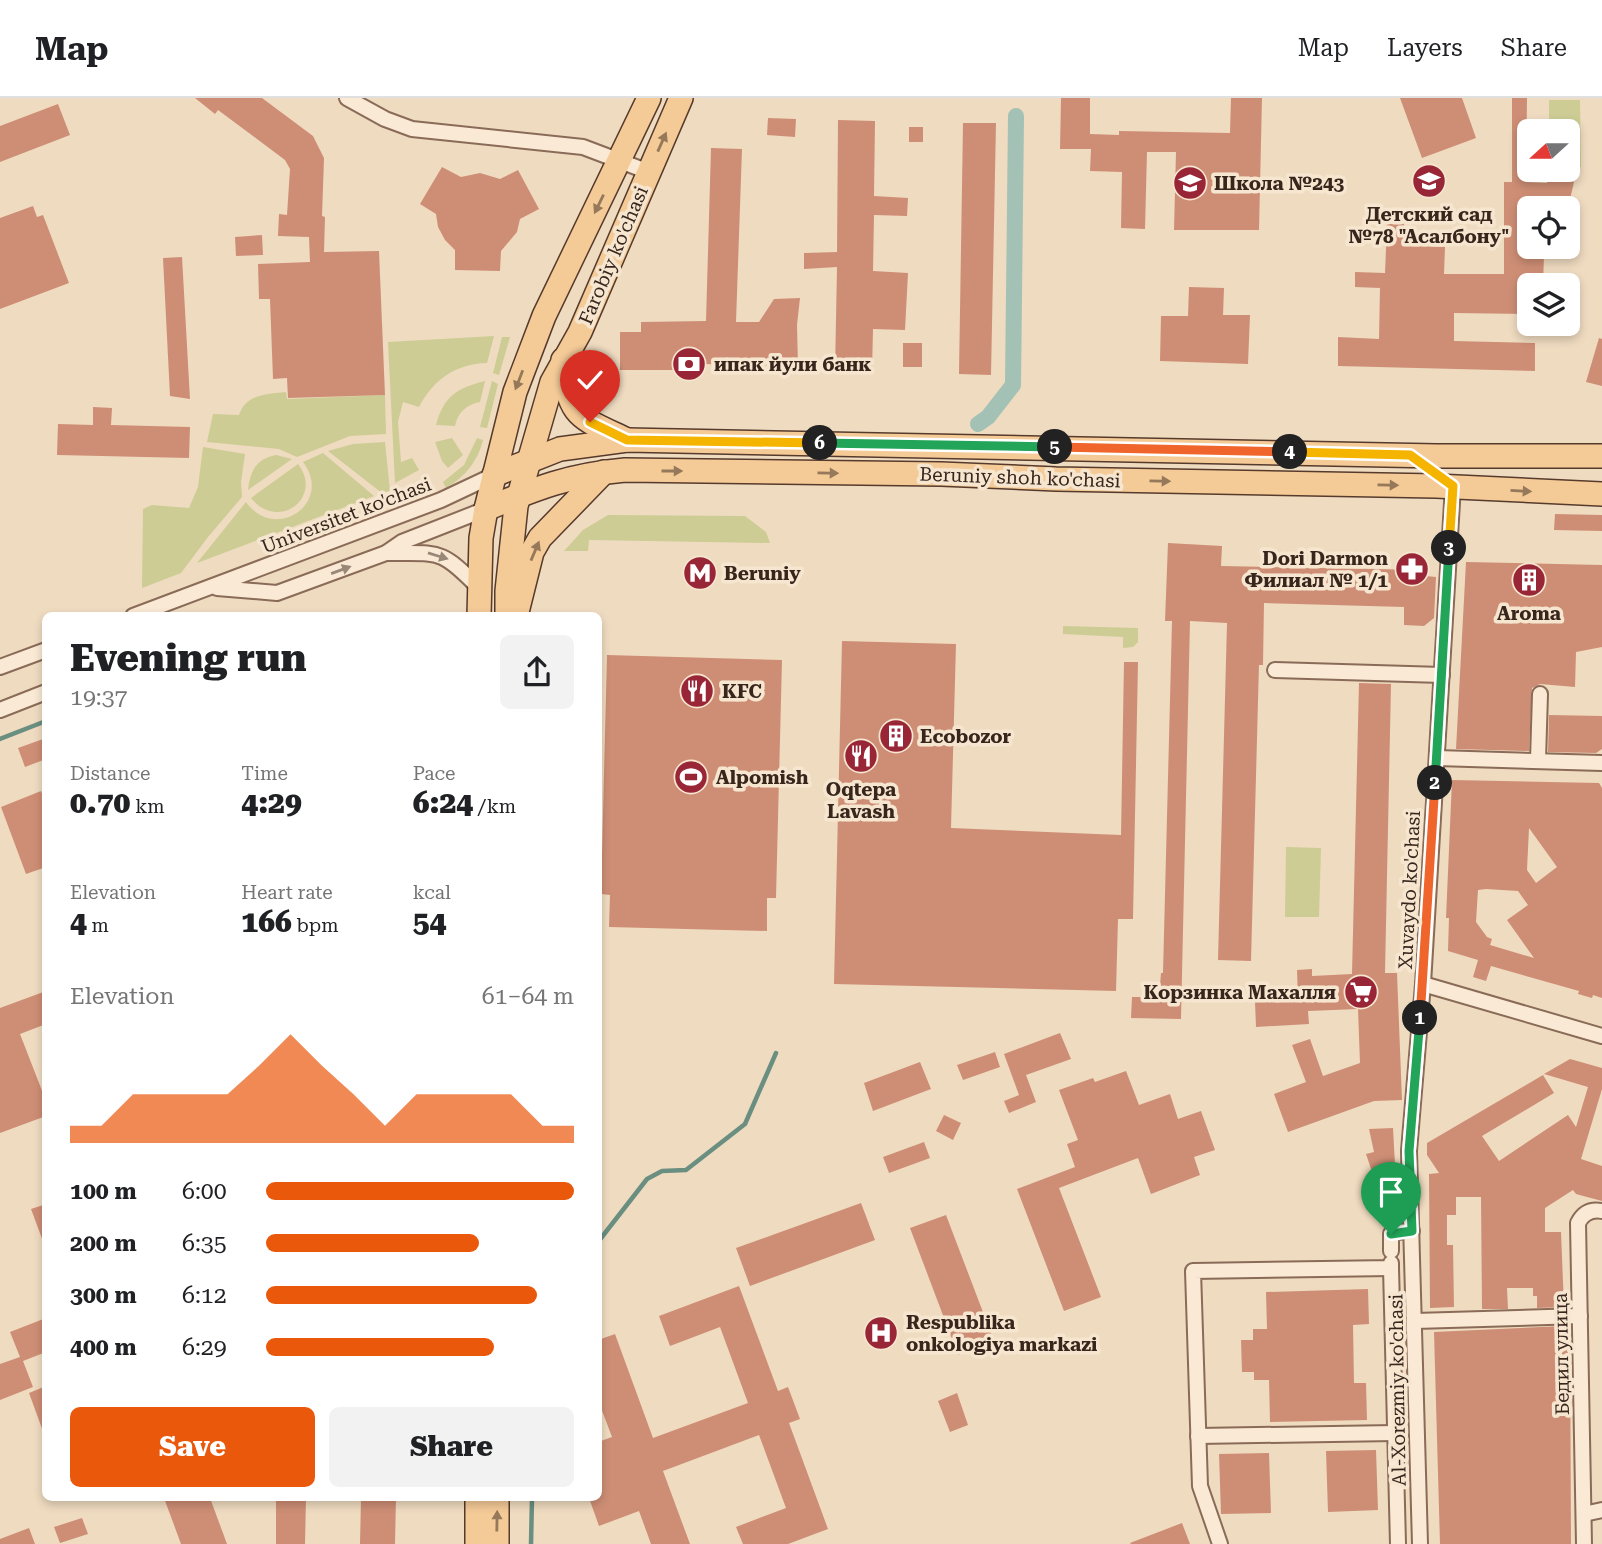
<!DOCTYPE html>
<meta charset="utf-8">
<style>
body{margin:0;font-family:"Roboto Serif",serif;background:#f2f2f2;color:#202124;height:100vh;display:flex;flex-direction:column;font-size:26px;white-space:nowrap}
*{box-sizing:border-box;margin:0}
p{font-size:23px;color:#757577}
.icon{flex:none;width:38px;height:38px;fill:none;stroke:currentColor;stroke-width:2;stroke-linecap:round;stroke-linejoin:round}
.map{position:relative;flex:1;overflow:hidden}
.side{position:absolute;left:42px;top:514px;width:560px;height:889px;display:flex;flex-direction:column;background:#fff;border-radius:10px;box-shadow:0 4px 10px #0003}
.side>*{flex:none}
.needle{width:46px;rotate:249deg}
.tools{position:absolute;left:1517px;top:21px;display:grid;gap:14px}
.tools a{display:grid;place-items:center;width:63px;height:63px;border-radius:10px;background:#fff;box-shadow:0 4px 10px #0003;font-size:35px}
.pin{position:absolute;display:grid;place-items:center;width:60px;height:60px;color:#fff;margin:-72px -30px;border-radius:50% 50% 50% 0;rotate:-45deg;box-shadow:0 0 7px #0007}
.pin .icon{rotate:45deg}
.km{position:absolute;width:35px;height:35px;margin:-18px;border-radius:50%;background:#222;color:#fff;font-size:19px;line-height:35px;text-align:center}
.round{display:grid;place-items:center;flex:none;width:74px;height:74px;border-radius:10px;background:#f2f2f2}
.overview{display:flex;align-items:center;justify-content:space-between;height:119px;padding:0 28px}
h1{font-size:38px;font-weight:800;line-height:52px}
.metrics{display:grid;grid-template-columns:repeat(3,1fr);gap:10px;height:119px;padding:7px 28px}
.metrics div{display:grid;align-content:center}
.metrics b{font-size:30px;font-weight:800}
.metrics small{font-size:19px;font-weight:400}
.metrics p{font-size:19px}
.chart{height:196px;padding:14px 28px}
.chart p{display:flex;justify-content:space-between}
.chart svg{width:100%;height:126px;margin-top:7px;fill:#ea580c;opacity:.7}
.primary-button{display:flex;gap:14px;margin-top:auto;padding:14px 28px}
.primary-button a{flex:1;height:80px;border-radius:10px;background:#ea580c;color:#fff;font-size:28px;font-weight:800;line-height:80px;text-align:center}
.primary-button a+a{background:#f2f2f2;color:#202124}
ul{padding:0 28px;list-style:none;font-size:23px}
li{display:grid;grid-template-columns:112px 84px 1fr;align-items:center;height:52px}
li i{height:18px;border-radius:9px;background:#ea580c}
header{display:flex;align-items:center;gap:42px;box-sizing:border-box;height:98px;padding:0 35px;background:#fff;border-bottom:2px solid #e0e0e0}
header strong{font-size:33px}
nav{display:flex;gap:38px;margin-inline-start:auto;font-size:24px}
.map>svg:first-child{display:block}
.green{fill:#cdcc94}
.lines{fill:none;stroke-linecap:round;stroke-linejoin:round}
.stream{stroke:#6a8f81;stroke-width:4.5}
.canal{stroke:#a3c1b4;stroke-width:16}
.building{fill:#ce8e75;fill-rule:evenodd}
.street-casing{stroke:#896b58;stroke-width:18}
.primary-casing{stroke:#563a2c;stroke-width:26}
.street{stroke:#fae9d4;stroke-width:14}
.primary{stroke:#f4ca97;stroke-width:23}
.oneway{fill:#96785a}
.oneway2{fill:#998878}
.split-1-casing{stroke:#fff;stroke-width:14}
.split-2-casing{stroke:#fff;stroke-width:14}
.split-3-casing{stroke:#fff;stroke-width:14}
.split-4-casing{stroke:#fff;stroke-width:14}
.split-5-casing{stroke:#fff;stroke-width:14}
.split-6-casing{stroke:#fff;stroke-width:14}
.split-7-casing{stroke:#fff;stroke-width:14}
.split-1{stroke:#22a559;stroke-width:9}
.split-2{stroke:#f0652b;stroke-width:9}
.split-3{stroke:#22a559;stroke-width:9}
.split-4{stroke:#f5b400;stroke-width:9}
.split-5{stroke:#f0652b;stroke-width:9}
.split-6{stroke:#22a559;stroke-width:9}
.split-7{stroke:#f5b400;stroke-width:9}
.labels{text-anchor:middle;stroke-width:7;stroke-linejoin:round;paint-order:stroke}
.poi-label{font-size:19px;font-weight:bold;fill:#38261d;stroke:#f6e6d0;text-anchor:start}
.street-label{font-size:19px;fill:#38261d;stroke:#f6e6d0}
</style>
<header>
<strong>Map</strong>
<nav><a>Map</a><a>Layers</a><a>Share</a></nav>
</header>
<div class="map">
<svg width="1602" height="1446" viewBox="0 0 1602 1446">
<rect width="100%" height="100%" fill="#efdbc0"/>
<g class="green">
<path d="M1549,2H1580L1581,69H1568V33H1549Z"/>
<path d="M494,238L487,265C455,266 433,282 419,309L403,304L398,324L401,364L412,360L419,372L395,385L388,244Z"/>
<path d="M502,239H510L499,277L493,275Z"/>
<path d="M485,283L480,304C466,307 458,314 455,328L436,327C444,298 457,290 485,283Z"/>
<path d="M492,283L498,286L487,330L480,329Z"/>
<path d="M286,294L287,301L385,297L386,336L350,338L297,359L279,351L207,344L213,316L239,317C246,296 267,296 286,294Z"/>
<path d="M452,340L463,357L448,370L442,363L435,344Z"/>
<path d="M477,340L483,342C478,363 465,379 446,390L443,384L464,367Z"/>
<path d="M385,344L390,393L382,395L328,353L353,346Z"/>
<path d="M203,349L245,356L241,384L242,399L208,439L181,475L142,490L143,411L152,407L189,410L198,389Z"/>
<path d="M323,355L374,398L197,465L246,404C275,445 334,405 303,364Z"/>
<path d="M276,357L292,361L248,392C250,373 256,361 276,357Z"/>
<path d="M298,366C324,400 278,434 251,400Z"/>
<path d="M608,417L745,418L766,434L770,445L589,442L588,453H564L583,432Z"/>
<path d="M1063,528L1138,530V544L1133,549L1123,550V539L1063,536Z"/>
<path d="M1286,749L1321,750L1319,819H1285Z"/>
</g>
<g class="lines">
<g class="stream">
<path d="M0,641L46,623"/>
<path d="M598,1144L647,1081L662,1073L686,1072L745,1026L776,955"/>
<path d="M531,1446L532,1400"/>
</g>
<path class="canal" d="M978,326L988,319L1013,287L1016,18"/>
</g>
<g class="building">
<path d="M195,0H262L313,38L324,60L322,118L325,119L324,154L379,153L385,297L288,300L287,280L273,281L270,201H259L258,166L310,164L309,139L278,138L279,116L287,117L290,71L285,62L218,12L215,16Z"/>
<path d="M1061,0H1090V36L1119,37V33L1230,35L1231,0H1262L1259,132H1174L1176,54H1147L1145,131L1121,130L1122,74L1090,73L1091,51H1060Z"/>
<path d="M1400,0H1462L1476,40L1422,60Z"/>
<path d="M1512,0H1527L1526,84L1547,85L1549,78L1574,84L1568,110H1530V113H1521L1520,142L1530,143V156L1544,157L1543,187H1530V216L1454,215V243L1535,245V273L1338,268V239L1379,241L1380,190L1355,189V174L1385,175L1387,126H1404L1403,148L1445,149L1444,176H1504V84H1512Z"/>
<path d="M58,6L70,37L0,64V28Z"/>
<path d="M768,20L796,21L795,39L767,37Z"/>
<path d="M838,22L875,23L874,98L908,100L907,118L874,117L873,173L908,175L905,232L873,231L872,274L835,273L837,169L804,171V155L837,154Z"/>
<path d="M963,25H996L991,277L959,276Z"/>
<rect x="909" y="29" width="14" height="15"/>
<path d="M711,50L742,51L736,224H759L774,201L800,200L797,227L798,268L703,266V272H620V234H641V224L706,223Z"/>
<path d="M442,69L461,79L480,75L500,81L518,72L539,111L520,121L517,134L501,153L500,173L455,172V152L445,142L438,129L436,116L420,106Z"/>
<path d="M33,108L37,119L43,117L69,185L0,211V120Z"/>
<path d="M262,137L263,157L236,158L235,139Z"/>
<path d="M182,159L190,301L170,298L163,160Z"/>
<path d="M1189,189L1224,190L1223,217H1250L1248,266L1160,263L1161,218H1188Z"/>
<path d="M1599,240L1602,241V288L1586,284Z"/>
<rect x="903" y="245" width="19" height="24"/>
<path d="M93,309L112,310L111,327L190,329L189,360L57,357L58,326L93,327Z"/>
<path d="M1555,416L1602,417V433L1554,432Z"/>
<path d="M1168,445L1222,448L1221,468L1426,472V478L1436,479L1434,520L1424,528L1404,527V509L1264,505L1263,567H1259L1251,863L1218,862L1227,525L1190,523L1181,921L1131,920L1132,899H1147L1160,887L1161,875H1163L1172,523H1165Z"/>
<path d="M1466,464L1602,467V549L1576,554L1575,589L1540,586L1532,590L1529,653L1456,651Z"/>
<path d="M842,543L956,546L951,730L1121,737L1124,564H1138L1133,821H1118L1116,893L834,886Z"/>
<path d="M607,557L782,562L776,800H767V833L609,829L610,797L601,796Z"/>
<path d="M1359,585L1391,586L1385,875H1397L1402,1002L1374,1003L1288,1034L1274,996L1306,984L1292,947L1310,941L1323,978L1360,965L1358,911L1308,913L1309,926L1256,929L1255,904L1298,902L1297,872L1312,871V878L1352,876Z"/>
<path d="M1549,617L1602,618V651L1596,655L1548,654Z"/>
<path d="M46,640V661L25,669L18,650Z"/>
<path d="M1452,682L1599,685L1602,690V900L1593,897L1592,900L1578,896L1579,893L1491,868L1486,883L1473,879L1478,862L1448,853L1449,820H1446ZM1529,730L1557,769L1536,785L1527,772ZM1486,791L1518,793L1528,807L1507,822L1534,860L1490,847L1492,841L1487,839L1476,824L1478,792Z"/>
<path d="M41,693L46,705V769L26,776L1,709Z"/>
<path d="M46,893V926L20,936L46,1003V1018L0,1035V910Z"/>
<path d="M1060,935L1071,961L1026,977L1036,1004L1009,1015L1004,1003L1019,997L1004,956Z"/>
<path d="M995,954L1000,969L963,982L957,967Z"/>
<path d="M1570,961L1602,970V991L1581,1061L1602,1068V1103L1576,1096L1573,1092L1545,1110V1134H1561L1564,1209L1537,1210V1198H1533V1190H1507L1508,1211H1482L1481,1099H1456V1117H1447V1147H1453L1454,1209L1430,1210L1429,1076L1439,1075L1427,1057V1045L1543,977L1554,995L1482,1038L1499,1063L1568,1017L1576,1029L1588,989L1544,976Z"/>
<path d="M920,964L931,991L873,1013L864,985Z"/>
<path d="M1126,973L1139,1007L1170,996L1178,1021L1201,1013L1215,1052L1194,1059L1200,1077L1151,1096L1138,1060L1059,1090L1101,1199L1064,1213L1017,1091L1075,1069L1067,1046L1078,1042L1059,992L1093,980L1095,984Z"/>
<path d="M944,1017L961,1025L953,1042L936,1033Z"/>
<path d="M1393,1030L1397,1103L1384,1109L1366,1056L1374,1054L1369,1031Z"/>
<path d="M924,1044L930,1060L889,1075L883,1059Z"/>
<path d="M861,1105L875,1142L750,1188L736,1150Z"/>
<path d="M46,1106V1146H44L31,1111Z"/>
<path d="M946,1117L994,1243L958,1257L910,1130Z"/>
<path d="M739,1188L778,1293L788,1289L800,1321L789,1325L828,1431L788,1446H743L736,1429L786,1410L759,1337L663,1373L690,1446H651L639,1413L599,1428L589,1400H598V1344L612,1339L598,1302V1242L615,1236L653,1340L748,1305L720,1229L670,1248L659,1218Z"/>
<path d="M1368,1191L1369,1226L1353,1227L1354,1285H1366L1367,1322L1270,1324L1269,1282H1254V1274H1242L1241,1242H1253V1231H1267L1266,1194Z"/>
<path d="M46,1220V1254L23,1263L33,1289L0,1302V1266L20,1259L10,1234Z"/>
<path d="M1564,1228L1570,1230L1571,1446H1440L1434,1234Z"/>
<path d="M46,1288V1336H44L29,1295Z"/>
<path d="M957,1295L968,1327L950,1334L938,1303Z"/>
<path d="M1376,1352L1378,1412L1328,1414L1326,1353Z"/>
<path d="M1269,1355L1271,1415L1221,1416L1219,1356Z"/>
<path d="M164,1400H210L227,1446H181Z"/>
<path d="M276,1400H306L305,1446H276Z"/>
<path d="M361,1400H396L395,1446H360Z"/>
<path d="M82,1420L88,1436L60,1445L54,1429Z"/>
<path d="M1182,1425L1190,1446H1131L1130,1445Z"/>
<path d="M29,1430L35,1446H0V1441Z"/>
</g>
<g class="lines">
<g class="street-casing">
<g id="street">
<path d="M347,0L385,21L412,31L583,49L649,74"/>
<path d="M386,455C439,456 439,449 478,489"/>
<path d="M217,490L277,495L386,455L402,444L486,411"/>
<path d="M133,518L441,402L494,377"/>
<path d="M0,569L46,552"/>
<path d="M1275,572L1442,577"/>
<path d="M0,612L46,594"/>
<path d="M1437,660L1602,665"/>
<path d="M1538,662L1540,596"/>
<path d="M1423,886L1602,938"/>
<path d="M1391,1153V1136L1396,1134L1412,1133"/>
<path d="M1391,1170L1398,1446"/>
<path d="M1415,1223L1580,1218"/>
<path d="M1198,1338L1395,1335"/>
<path d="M1584,1416L1602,1412"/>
<path d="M1220,1446L1200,1388L1193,1173L1391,1170V1165"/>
<path d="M1420,1446L1409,1053L1423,886L1453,388"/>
<path d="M1584,1446L1578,1125C1583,1115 1591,1111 1602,1113"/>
</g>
</g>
<g class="primary-casing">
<g id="primary">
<path d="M563,262C569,320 577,318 627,342"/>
<path d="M494,377L560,351L627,342L1437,358H1602"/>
<path d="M486,411C537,390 569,377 625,372L941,376L1056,381L1436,388L1602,396"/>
<path d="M479,518L481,440L486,411L515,294L544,218L649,0"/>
<path d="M507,518V493L516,408L552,284L580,234L681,0"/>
<path d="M516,518L532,454L540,440L604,374"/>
<path d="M477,1446V1400"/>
<path d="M497,1446V1400"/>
</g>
</g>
<use href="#street" class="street"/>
<use href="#primary" class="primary"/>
</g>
<defs><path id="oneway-solid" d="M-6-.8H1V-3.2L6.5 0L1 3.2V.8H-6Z" transform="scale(1.75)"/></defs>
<g class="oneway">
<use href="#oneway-solid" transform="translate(662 44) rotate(-66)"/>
<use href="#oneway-solid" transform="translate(599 106) rotate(116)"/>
<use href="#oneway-solid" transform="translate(519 282) rotate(111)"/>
<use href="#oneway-solid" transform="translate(672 373)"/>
<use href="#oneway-solid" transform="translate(828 375) rotate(1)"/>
<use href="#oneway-solid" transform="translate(1160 383) rotate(1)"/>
<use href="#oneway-solid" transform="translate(1388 387) rotate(1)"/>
<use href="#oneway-solid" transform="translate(1521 393) rotate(3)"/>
<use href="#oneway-solid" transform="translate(535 453) rotate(-67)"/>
<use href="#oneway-solid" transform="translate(497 1423) rotate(-89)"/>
</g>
<g class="oneway2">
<use href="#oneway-solid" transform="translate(438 458) rotate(17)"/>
<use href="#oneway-solid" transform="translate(341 472) rotate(-20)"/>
</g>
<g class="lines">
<g class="split-1-casing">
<path id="split-1" d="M1391,1136L1412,1133L1409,1053L1420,920"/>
</g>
<g class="split-2-casing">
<path id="split-2" d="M1420,920L1435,685"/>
</g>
<g class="split-3-casing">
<path id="split-3" d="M1435,685L1449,450"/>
</g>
<g class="split-4-casing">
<path id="split-4" d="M1290,354L1410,357L1453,388L1449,450"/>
</g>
<g class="split-5-casing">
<path id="split-5" d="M1055,349L1290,354"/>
</g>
<g class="split-6-casing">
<path id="split-6" d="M820,345L1055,349"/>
</g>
<g class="split-7-casing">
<path id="split-7" d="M590,324L627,342L820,345"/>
</g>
<use href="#split-1" class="split-1"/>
<use href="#split-2" class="split-2"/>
<use href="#split-3" class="split-3"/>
<use href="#split-4" class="split-4"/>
<use href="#split-5" class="split-5"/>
<use href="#split-6" class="split-6"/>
<use href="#split-7" class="split-7"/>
</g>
<defs>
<g id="school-disc" transform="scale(1.75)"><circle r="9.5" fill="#992637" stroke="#f6e6d0"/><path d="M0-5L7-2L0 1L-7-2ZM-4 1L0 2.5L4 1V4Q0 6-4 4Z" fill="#fff"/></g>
<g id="bank-disc" transform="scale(1.75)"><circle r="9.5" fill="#992637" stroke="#f6e6d0"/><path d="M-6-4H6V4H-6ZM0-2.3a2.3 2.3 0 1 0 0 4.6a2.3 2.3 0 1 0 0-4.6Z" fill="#fff"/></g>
<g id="pharmacy-disc" transform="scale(1.75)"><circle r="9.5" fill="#992637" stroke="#f6e6d0"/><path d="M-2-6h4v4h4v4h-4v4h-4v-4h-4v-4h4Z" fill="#fff"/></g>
<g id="metro-disc" transform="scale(1.75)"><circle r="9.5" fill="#992637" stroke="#f6e6d0"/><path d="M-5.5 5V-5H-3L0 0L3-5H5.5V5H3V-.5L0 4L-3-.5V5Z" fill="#fff"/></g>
<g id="building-disc" transform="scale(1.75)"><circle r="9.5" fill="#992637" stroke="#f6e6d0"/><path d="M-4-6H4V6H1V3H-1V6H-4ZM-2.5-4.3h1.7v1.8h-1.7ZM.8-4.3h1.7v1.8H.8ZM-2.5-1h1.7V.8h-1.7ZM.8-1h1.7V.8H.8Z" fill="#fff"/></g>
<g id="restaurant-disc" transform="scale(1.75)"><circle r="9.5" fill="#992637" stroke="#f6e6d0"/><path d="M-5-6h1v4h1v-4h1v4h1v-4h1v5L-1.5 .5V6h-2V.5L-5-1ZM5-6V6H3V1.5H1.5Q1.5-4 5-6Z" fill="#fff"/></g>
<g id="stadium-disc" transform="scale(1.75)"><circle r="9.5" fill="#992637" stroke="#f6e6d0"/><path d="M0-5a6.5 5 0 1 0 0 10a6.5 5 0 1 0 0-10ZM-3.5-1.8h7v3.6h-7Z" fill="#fff"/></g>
<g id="supermarket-disc" transform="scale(1.75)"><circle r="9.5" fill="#992637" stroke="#f6e6d0"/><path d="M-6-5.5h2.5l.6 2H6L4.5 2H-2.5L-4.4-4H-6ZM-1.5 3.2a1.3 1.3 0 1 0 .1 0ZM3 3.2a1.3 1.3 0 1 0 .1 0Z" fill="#fff"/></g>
<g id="hospital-disc" transform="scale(1.75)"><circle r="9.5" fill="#992637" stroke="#f6e6d0"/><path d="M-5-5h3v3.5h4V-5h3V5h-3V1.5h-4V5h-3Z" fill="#fff"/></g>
</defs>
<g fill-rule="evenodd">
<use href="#school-disc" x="1429" y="83"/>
<use href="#school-disc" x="1190" y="85"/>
<use href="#bank-disc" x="689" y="266"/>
<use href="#pharmacy-disc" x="1412" y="471"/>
<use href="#metro-disc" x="700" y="475"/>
<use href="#building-disc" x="1529" y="482"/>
<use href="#restaurant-disc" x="697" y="593"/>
<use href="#building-disc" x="896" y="638"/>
<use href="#restaurant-disc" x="861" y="658"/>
<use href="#stadium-disc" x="691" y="679"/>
<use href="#supermarket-disc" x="1361" y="894"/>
<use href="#hospital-disc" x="881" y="1235"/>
</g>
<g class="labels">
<g class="poi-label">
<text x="1214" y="92">Школа №243</text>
<text x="1429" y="123" text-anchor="middle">Детский сад<tspan x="1429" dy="22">№78 "Асалбону"</tspan></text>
<text x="714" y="273">ипак йули банк</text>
<text x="1388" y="467" text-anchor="end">Dori Darmon<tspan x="1388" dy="22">Филиал № 1/1</tspan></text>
<text x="724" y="482">Beruniy</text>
<text x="1529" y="522" text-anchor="middle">Aroma</text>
<text x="722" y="600">KFC</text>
<text x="920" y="645">Ecobozor</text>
<text x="716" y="686">Alpomish</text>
<text x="861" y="698" text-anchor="middle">Oqtepa<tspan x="861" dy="22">Lavash</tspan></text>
<text x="1336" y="901" text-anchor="end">Корзинка Махалля</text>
<text x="906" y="1231">Respublika<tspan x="906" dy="22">onkologiya markazi</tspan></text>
</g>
<g class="street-label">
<text transform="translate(613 157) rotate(-67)" y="7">Farobiy ko'chasi</text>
<text transform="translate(1020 379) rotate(2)" y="7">Beruniy shoh ko'chasi</text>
<text transform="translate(346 417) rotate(-21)" y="7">Universitet ko'chasi</text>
<text transform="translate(1409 792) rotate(-87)" y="7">Xuvaydo ko'chasi</text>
<text transform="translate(1561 1256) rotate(-91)" y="7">Бедил улица</text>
<text transform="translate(1397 1292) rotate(-91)" y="7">Al-Xorezmiy ko'chasi</text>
</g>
</g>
</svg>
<div class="tools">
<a><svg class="needle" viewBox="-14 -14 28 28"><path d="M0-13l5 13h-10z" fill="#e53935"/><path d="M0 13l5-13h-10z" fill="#757577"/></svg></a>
<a><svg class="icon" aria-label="locate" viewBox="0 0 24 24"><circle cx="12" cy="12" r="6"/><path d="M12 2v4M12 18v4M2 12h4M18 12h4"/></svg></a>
<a><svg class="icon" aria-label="layers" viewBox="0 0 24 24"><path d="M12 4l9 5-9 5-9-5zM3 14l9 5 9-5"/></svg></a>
</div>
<div class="pin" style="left:1391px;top:1136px;background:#1e9e55"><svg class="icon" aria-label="arrive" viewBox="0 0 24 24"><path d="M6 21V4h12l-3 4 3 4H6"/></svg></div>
<div class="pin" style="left:590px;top:324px;background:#d93025"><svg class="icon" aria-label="check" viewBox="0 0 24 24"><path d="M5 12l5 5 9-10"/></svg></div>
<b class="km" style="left:1420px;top:920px">1</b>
<b class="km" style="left:1435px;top:685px">2</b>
<b class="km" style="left:1449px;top:450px">3</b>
<b class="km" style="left:1290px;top:354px">4</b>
<b class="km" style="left:1055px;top:349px">5</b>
<b class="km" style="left:820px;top:345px">6</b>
<section class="side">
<div class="overview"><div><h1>Evening run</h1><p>19:37</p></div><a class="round"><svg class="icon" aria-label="share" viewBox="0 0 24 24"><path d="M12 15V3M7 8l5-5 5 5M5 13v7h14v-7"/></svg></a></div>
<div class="metrics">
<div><p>Distance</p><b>0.70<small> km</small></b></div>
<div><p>Time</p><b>4:29</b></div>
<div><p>Pace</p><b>6:24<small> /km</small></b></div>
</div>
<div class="metrics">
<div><p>Elevation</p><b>4<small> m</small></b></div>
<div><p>Heart rate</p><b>166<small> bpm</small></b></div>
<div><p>kcal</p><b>54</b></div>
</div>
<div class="chart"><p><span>Elevation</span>61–64 m</p>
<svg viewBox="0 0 160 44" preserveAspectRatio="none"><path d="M0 44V38L10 38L20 27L30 27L40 27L50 27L60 17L70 6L80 17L90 27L100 38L110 27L120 27L130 27L140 27L150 38L160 38V44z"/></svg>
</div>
<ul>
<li><b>100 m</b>6:00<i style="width:100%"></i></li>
<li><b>200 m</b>6:35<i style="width:69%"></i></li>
<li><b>300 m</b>6:12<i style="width:88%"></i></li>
<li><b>400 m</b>6:29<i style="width:74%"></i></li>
</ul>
<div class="primary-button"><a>Save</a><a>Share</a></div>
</section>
</div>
